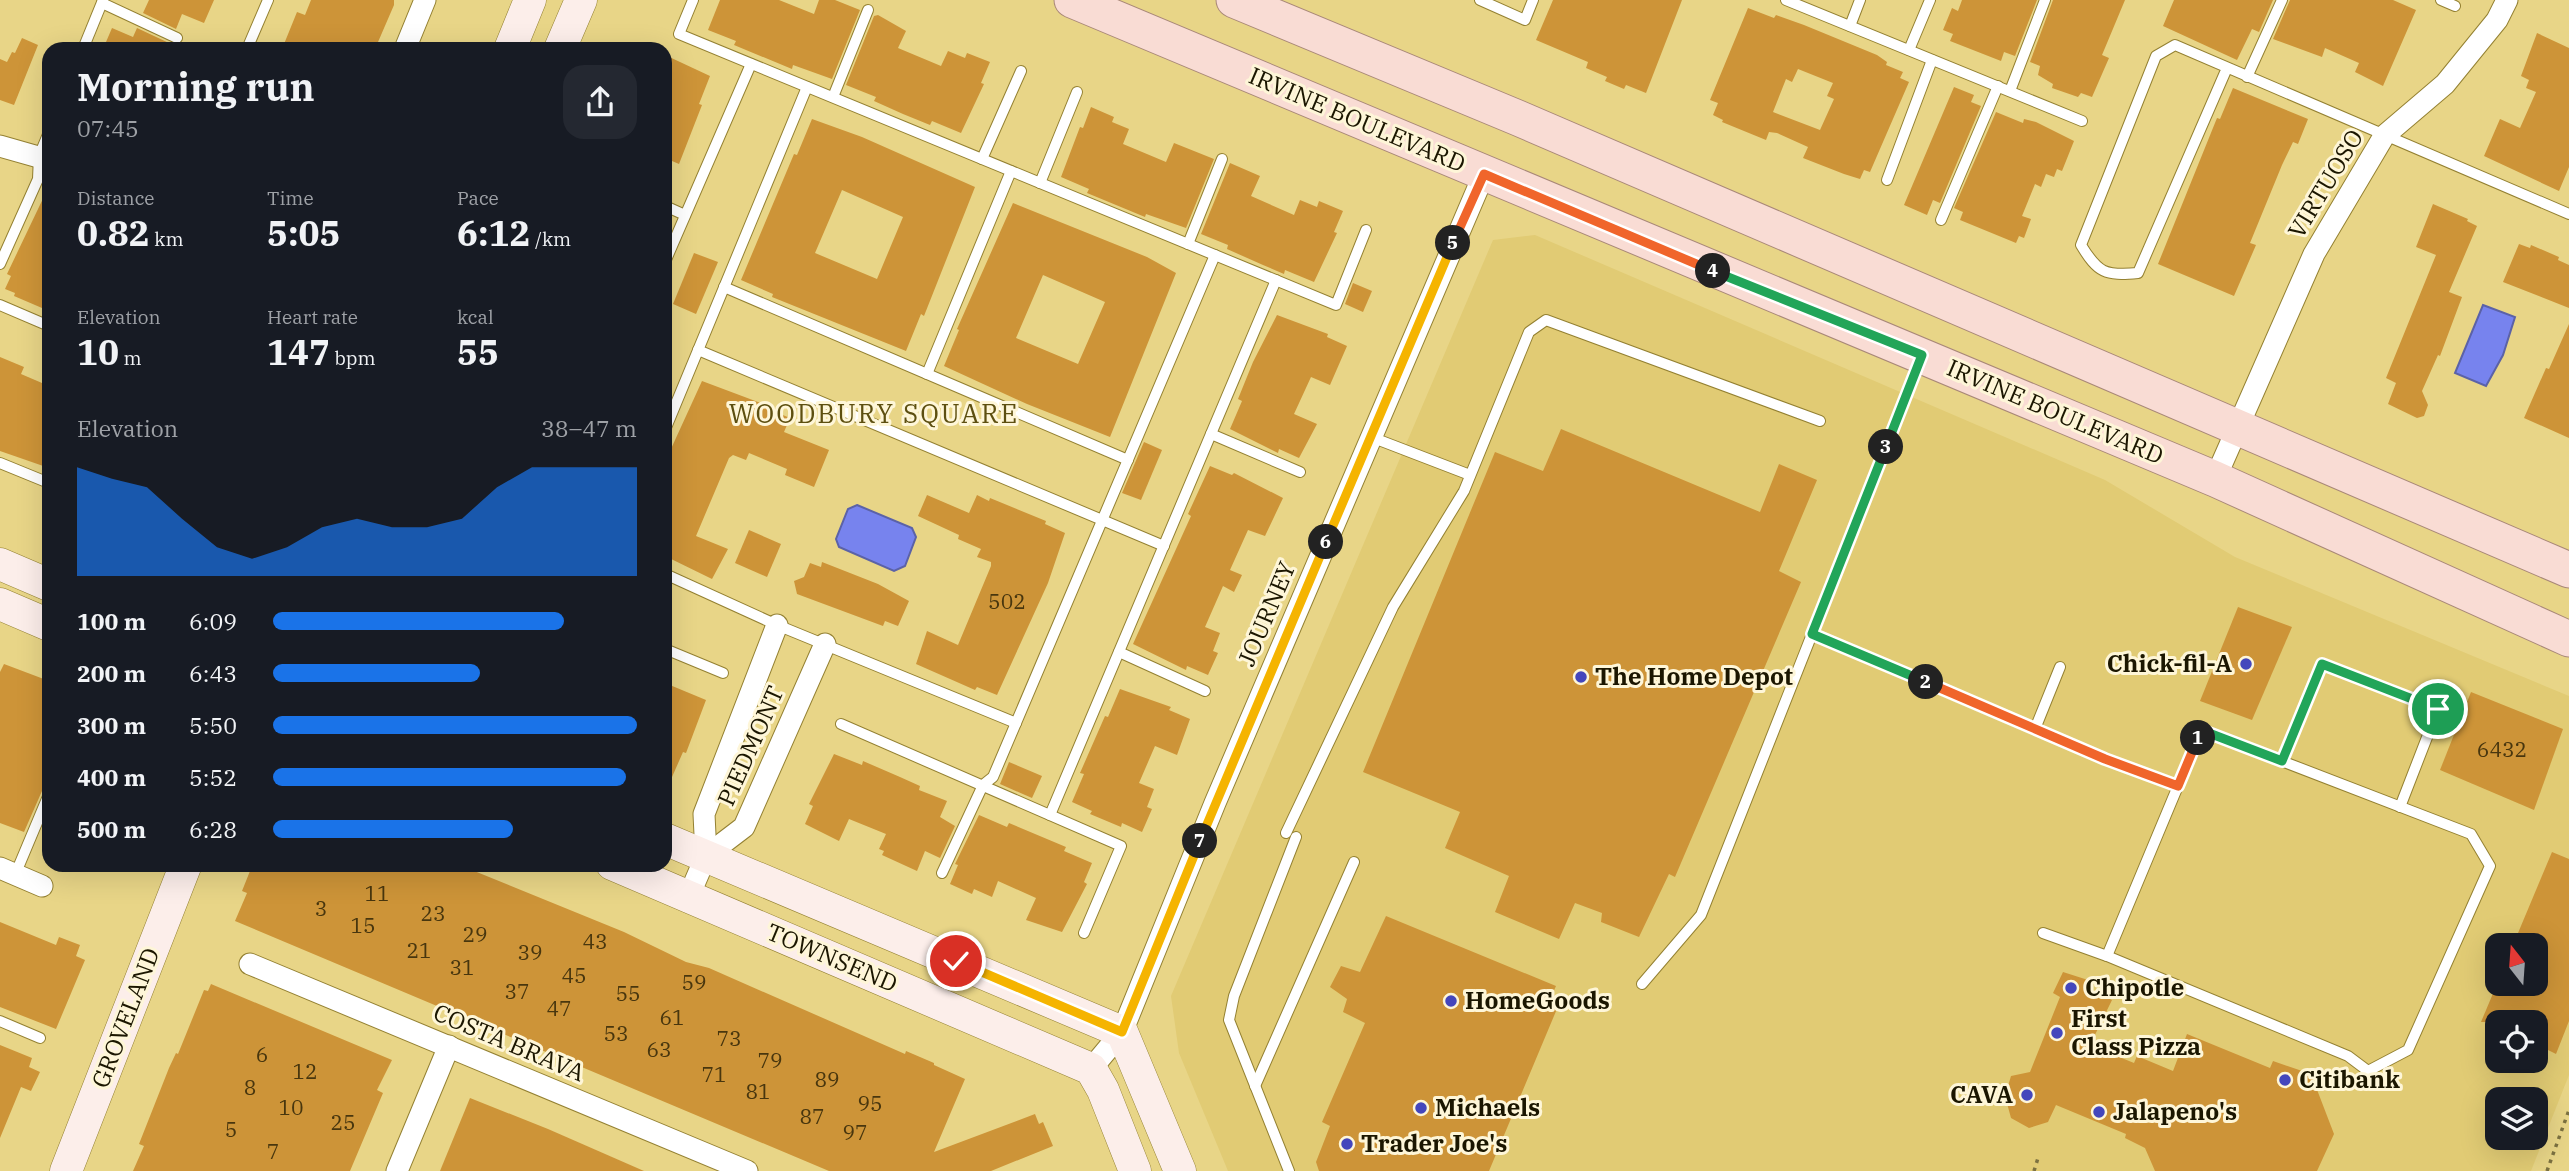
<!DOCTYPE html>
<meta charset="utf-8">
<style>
body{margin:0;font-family:"IBM Plex Serif",serif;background:#242831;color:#f1f3f6;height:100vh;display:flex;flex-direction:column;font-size:26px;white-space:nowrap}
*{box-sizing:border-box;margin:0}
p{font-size:23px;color:#9ea1a6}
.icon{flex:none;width:38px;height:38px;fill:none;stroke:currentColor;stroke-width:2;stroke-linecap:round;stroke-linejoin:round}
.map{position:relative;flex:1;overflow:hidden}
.sheet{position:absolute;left:42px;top:42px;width:630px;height:830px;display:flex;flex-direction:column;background:#171b24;border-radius:21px;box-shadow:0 7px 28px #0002}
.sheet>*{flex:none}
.needle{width:46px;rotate:343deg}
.controls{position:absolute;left:2485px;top:933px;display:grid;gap:14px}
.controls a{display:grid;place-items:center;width:63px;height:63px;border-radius:14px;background:#171b24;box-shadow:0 7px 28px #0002;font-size:35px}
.pin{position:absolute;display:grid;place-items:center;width:60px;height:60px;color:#fff;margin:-30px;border:4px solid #fff;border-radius:50%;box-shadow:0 2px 7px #0007}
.km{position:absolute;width:35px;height:35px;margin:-18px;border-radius:50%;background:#222;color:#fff;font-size:19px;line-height:35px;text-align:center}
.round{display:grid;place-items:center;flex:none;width:74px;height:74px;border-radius:21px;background:#242831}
.head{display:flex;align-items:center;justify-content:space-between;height:119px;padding:0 35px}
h1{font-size:38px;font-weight:700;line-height:52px}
.stats{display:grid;grid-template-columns:repeat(3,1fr);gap:10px;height:119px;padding:7px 35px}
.stats div{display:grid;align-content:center}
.stats b{font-size:35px;font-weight:700}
.stats small{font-size:19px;font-weight:400}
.stats p{font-size:19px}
.chart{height:196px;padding:14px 35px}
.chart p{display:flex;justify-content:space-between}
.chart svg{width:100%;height:126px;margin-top:7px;fill:#1a73e8;opacity:.7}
ul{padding:0 35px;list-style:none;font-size:23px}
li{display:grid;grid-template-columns:112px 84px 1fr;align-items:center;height:52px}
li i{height:18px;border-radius:9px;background:#1a73e8}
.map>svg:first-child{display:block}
.built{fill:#e1cb74;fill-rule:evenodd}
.water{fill:#7783ee;stroke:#5b62a7;stroke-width:2}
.building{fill:#cd9438;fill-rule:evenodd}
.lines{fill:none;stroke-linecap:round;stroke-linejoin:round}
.lane-casing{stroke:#948132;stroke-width:12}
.street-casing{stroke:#948132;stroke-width:23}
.secondary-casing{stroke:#948132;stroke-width:33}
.primary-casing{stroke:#a98878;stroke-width:37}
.path{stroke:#7c7140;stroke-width:3.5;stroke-dasharray:3.5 5;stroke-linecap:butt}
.lane{stroke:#fff;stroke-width:10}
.street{stroke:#fff;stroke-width:21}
.secondary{stroke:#fceeea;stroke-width:32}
.primary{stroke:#f9dcd4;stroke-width:35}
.split-1-casing{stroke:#fff;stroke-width:14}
.split-2-casing{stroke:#fff;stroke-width:14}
.split-3-casing{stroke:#fff;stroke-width:14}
.split-4-casing{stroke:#fff;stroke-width:14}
.split-5-casing{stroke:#fff;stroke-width:14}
.split-6-casing{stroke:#fff;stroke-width:14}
.split-7-casing{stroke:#fff;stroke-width:14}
.split-8-casing{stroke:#fff;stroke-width:14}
.split-1{stroke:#22a559;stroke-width:9}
.split-2{stroke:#f0652b;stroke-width:9}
.split-3{stroke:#22a559;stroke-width:9}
.split-4{stroke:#22a559;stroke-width:9}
.split-5{stroke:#f0652b;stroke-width:9}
.split-6{stroke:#f5b400;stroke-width:9}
.split-7{stroke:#f5b400;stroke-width:9}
.split-8{stroke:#f5b400;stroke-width:9}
.poi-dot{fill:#4446bc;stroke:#fef6d8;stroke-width:2.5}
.labels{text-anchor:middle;stroke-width:6;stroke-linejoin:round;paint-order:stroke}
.number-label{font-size:21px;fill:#48360e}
.street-label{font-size:24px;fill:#1b1600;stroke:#fef6d8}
.poi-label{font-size:24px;font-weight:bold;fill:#1b1600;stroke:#fef6d8;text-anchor:start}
.neighbourhood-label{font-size:26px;letter-spacing:2px;fill:#5d4f10;stroke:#fef6d8}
</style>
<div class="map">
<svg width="2569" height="1171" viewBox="0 0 2569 1171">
<rect width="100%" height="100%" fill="#e8d587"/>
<path class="built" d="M1535,235L2105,480L2235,557L2569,696V1075L2531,1171H1228L1179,1053L1171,996L1493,240ZM2497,945H2536V984H2497ZM2497,1022H2536V1060H2497ZM2497,1099H2536V1138H2497Z"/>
<g class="water">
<path d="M2483,305L2515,317L2503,355L2486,386L2455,373Z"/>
<path d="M857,505L912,528L916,537L905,566L894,571L839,547L836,539L848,509Z"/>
</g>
<g class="building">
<path d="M149,0H214L204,23L182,14L176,29L143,13Z"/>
<path d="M311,0H394V5L375,49H282L297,12L305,15Z"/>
<path d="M720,0H779L814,14L819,0H835L860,10L832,79L793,65L792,69L734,45L736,41L708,30Z"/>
<path d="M1553,0H1682L1646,93L1626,85L1624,89L1605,81L1607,77L1586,68L1588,62L1536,40Z"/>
<path d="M1962,0H2037L2015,56L2004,52L2001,61L1950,41L1953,34L1943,30L1952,8L1958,11Z"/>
<path d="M2053,0H2125L2102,55L2109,58L2092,97L2081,93L2078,97L2052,88L2053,84L2038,75L2040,66L2030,62Z"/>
<path d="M2174,0H2273L2259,32L2252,29L2237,60L2163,26Z"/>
<path d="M2290,0H2393L2416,10L2383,86L2355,72L2359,63L2325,48L2322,57L2273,39Z"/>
<path d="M1748,8L1774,18L1776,15L1804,25L1877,55L1887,62L1886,65L1903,72L1900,78L1909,82L1870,172L1864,170L1860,179L1844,174L1803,158L1808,147L1777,133L1769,132L1766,140L1722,122L1723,120L1713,115L1718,103L1710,100ZM1798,69L1833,83L1827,96L1834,99L1820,130L1773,112L1786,79L1792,82Z"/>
<path d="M878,15L906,31L898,48L941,66L948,51L965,58L967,53L990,62L981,83L984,84L961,133L932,121L930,125L903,114L874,101L876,97L846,85L874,16Z"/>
<path d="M112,28L133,37L137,28L169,43L167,49H103Z"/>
<path d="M2537,33L2569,48V167L2559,191L2484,156L2500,119L2520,128L2536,92L2526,88L2529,80L2521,76Z"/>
<path d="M22,38L38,45L14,105L0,100V59L7,62L12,52L15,53Z"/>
<path d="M665,55L710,76L699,104L702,105L679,164L665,158Z"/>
<path d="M1954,87L1974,95L1971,102L1981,106L1940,203L1933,200L1927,215L1904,205Z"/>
<path d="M2233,88L2308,119L2298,144L2293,142L2282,165L2250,243L2256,245L2234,296L2158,264L2217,118L2220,119Z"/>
<path d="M1091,107L1114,117L1112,122L1129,129L1123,144L1166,162L1174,143L1214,159L1186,228L1146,214L1145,217L1087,193L1089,189L1061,177L1080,127L1083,128Z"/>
<path d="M1996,112L2023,123L2024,119L2036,122L2074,141L2062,171L2057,169L2054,177L2046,174L2041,187L2035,184L2022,216L2031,219L2024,238L2019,236L2016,243L1960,220L1963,212L1954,208Z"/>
<path d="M812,119L862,137L975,187L924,316L921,314L906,351L772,297L773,294L741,280L794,154L797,155ZM842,190L903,217L877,279L815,253Z"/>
<path d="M1230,163L1260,176L1251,196L1294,215L1300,200L1317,207L1319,201L1343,211L1334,232L1337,233L1314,282L1285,270L1284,274L1263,265L1227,249L1228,245L1201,234Z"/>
<path d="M49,186V311L14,296L15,293L5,289L11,276L7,274Z"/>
<path d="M1013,203L1147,257L1176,273L1110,437L1027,404L944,366L959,330L957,329ZM1043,275L1105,302L1078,364L1016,338Z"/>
<path d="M2433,204L2468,219L2467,221L2477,226L2449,292L2462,297L2440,356L2438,355L2422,391L2428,405L2424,416L2417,418L2388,404L2396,383L2386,378L2436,255L2416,247Z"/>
<path d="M2519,244L2530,248L2531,245L2559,257L2558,260L2569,265V308L2503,282Z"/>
<path d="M694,253L718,262L696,314L673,304Z"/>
<path d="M1353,283L1372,291L1363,312L1345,304Z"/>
<path d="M1277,315L1328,334L1327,337L1347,346L1330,385L1311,377L1294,414L1317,424L1299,458L1279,449L1278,453L1230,429L1242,401L1238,399L1253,362Z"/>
<path d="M2569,324V438L2524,418L2546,368L2549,369Z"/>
<path d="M0,357L24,367L21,374L49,386V468L0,451Z"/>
<path d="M702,381L779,410L778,413L790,418L784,432L829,450L814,487L785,475L787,469L749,453L746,460L733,455L729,458L696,536L728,549L712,579L665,556V462Z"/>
<path d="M1561,429L1760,512L1779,464L1817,480L1779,571L1801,582L1675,877L1669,874L1639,937L1601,922L1602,913L1575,903L1559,939L1495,912L1509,876L1445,848L1460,812L1363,772L1495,452L1543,471Z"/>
<path d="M1144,442L1162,450L1141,500L1122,493Z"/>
<path d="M1210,466L1232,475L1234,473L1283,498L1265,536L1248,530L1230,570L1242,575L1234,592L1223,586L1205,627L1220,633L1213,651L1218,653L1208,675L1187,666L1186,670L1133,644L1191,516L1188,514Z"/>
<path d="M927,495L969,513L977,495L989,501L990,498L1046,521L1045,524L1065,533L1048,583L997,695L977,687L975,690L916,664L927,631L958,645L991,566V562L977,557L981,549L958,539L959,535L918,516Z"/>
<path d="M749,530L781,544L767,577L735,563Z"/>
<path d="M822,562L878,584L909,601L898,626L885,621L883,626L797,594L794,581L804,577L810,563L821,567Z"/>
<path d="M2238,607L2292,627L2252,720L2200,701Z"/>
<path d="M4,664L49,681V786L42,791L24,832L0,823V672Z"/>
<path d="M665,683L706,700L686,753L683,752L665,793Z"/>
<path d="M1120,689L1171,707L1169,710L1190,719L1177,755L1155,746L1139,783L1154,789L1147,807L1152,809L1142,832L1122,823L1121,827L1090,814L1092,811L1072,802L1084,774L1080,773L1105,716L1108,717Z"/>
<path d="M2471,692L2563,729L2534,810L2440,770Z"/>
<path d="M834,754L862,765L863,761L900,777L920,786L919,790L947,801L940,817L955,826L940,858L925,851L917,871L882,855L884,851L879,849L886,834L849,819L839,841L805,824L813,806L809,804Z"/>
<path d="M1009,762L1042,776L1032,798L1000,784Z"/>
<path d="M979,815L1007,827L1009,823L1066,847L1064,851L1092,863L1084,882L1087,884L1062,932L1026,920L1036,898L998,881L992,897L974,889L972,894L950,884L958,865L955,864Z"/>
<path d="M2552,852L2569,859V1021L2556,1054L2536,1044V1022H2481L2497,984H2536V945H2513Z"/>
<path d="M266,864H457L624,932L686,962L709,968L905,1054L906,1051L934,1063V1065L965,1079L934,1152L1035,1114L1039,1124L1043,1122L1053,1146L991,1171H829L235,921L247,893L242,891L252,866L263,871Z"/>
<path d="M1386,916L1556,986L1551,997L1559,1004L1489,1171H1319L1316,1162L1330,1126L1322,1122L1365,1023L1343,1012L1347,999L1330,987L1341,966L1360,972Z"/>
<path d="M0,922L56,945L59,937L80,945L76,956L85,960L56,1029L0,1007Z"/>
<path d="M2063,972L2088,980L2085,988L2112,1000L2090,1045L2134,1063L2137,1056L2173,1071L2187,1034L2270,1068L2273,1061L2311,1074L2334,1134L2317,1171H2155L2145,1148L2125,1138L2126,1134L2056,1105L2048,1122L2029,1128L2011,1118L2005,1096L2011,1076L2030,1072L2060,997L2053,993Z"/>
<path d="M211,984L392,1060L377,1090L383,1093L350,1171H133L144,1146L139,1144L169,1068L176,1053L178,1054L204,990L208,991Z"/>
<path d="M0,1045L32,1058L29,1067L40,1072L31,1091L21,1087L0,1138Z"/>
<path d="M470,1098L548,1129L644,1171H440Z"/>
</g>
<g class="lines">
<g class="lane-casing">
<g id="lane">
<path d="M693,0L679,34L1336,305L1366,230"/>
<path d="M1480,0L1525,20L1533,0"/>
<path d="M1786,0L2082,121"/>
<path d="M2441,0L2455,6"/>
<path d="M102,3L177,38"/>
<path d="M1850,26L1860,0"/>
<path d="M83,49L103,0"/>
<path d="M247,49L268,0"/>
<path d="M1909,50L1930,0"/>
<path d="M2227,68L2138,273C2105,276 2098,273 2081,245L2156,56L2175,45L2569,214"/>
<path d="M2247,77L2282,0"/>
<path d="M2010,91L2045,0"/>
<path d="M833,97L868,10"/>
<path d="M982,159L1021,71"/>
<path d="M1887,180L1932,60"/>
<path d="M1040,183L1077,92"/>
<path d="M665,206L685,215"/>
<path d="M1941,220L1998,86"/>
<path d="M1188,244L1222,159"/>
<path d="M665,262L751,64"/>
<path d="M0,264L38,179L39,156L49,132"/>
<path d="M724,287L1128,460"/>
<path d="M0,305L49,326"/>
<path d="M698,350L1164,546"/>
<path d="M927,374L1011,171"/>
<path d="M665,430L807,87"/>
<path d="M1211,434L1300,472"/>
<path d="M1371,437L1470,475"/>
<path d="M0,463L49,483"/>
<path d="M665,574L777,625L1016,723"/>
<path d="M1812,634L2105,759L2178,786L2201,730L2471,834L2490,866L2408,1050L2368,1071L2348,1056L2107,956L2043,933"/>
<path d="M665,649L723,673"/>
<path d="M1119,652L1205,691"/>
<path d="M841,724L1121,846L1084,933"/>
<path d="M2035,729L2060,667"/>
<path d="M2282,761L2322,664L2438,709L2400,807"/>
<path d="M1050,815L1276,280"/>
<path d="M1286,833L1393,607L1464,491L1529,332L1546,320L1820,421"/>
<path d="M942,873L983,785L993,777L1215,255"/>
<path d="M15,875L49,794"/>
<path d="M2107,956L2178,786"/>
<path d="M1642,984L1701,915L1920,361"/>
<path d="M0,1021L40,1038"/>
<path d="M1255,1086L1354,862"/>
<path d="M1289,1171L1229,1020L1234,996L1296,837"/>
</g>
</g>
<g class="street-casing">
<g id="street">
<path d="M405,49L425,0"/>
<path d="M0,146L49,160"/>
<path d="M2215,479L2314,254L2384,136L2445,84L2497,20L2507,0"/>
<path d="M706,856L744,827L825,644"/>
<path d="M0,868L42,886"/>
<path d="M688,898L706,856L704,814L777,625"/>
<path d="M250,964L747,1171"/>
<path d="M1091,1069L1122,1032L1215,803L1484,174"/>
<path d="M397,1171L449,1046"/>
</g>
</g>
<g class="secondary-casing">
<g id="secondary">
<path d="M510,49L530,0"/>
<path d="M560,49L581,0"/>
<path d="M0,564L49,585"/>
<path d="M0,604L49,625"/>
<path d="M665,839L1122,1032L1180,1171"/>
<path d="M612,864L1091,1069L1103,1090L1135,1171"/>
<path d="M66,1171L186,864"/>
</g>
</g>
<g class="primary-casing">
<g id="primary">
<path d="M1072,0L2215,479L2569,639"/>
<path d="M1234,0L1518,118L2569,570"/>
</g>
</g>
<g class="path">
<path d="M2034,1171L2038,1158"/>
<path d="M2547,1171L2569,1110"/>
</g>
<use href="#lane" class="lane"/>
<use href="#street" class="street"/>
<use href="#secondary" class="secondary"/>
<use href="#primary" class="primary"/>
</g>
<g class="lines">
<g class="split-1-casing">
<path id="split-1" d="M2198,738L2201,730L2282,761L2322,664L2438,709"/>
</g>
<g class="split-2-casing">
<path id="split-2" d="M1926,682L2105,759L2178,786L2198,738"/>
</g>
<g class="split-3-casing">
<path id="split-3" d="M1886,447L1812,634L1926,682"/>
</g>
<g class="split-4-casing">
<path id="split-4" d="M1713,271L1922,355L1886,447"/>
</g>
<g class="split-5-casing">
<path id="split-5" d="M1453,243L1484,174L1713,271"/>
</g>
<g class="split-6-casing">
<path id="split-6" d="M1326,542L1453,243"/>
</g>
<g class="split-7-casing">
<path id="split-7" d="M1200,841L1326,542"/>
</g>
<g class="split-8-casing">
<path id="split-8" d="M956,961L1122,1032L1200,841"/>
</g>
<use href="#split-1" class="split-1"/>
<use href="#split-2" class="split-2"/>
<use href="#split-3" class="split-3"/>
<use href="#split-4" class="split-4"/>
<use href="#split-5" class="split-5"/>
<use href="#split-6" class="split-6"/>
<use href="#split-7" class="split-7"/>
<use href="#split-8" class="split-8"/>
</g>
<g class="poi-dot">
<circle cx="2246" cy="664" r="7"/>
<circle cx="1581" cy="677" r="7"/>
<circle cx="2071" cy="988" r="7"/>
<circle cx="1451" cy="1001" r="7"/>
<circle cx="2057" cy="1033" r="7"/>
<circle cx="2285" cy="1080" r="7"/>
<circle cx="2027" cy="1095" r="7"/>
<circle cx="1421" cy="1108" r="7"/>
<circle cx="2099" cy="1112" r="7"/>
<circle cx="1347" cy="1144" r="7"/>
</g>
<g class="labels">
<g class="number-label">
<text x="1007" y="609">502</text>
<text x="2502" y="757">6432</text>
<text x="377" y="901">11</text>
<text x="321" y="916">3</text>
<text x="433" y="921">23</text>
<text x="363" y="933">15</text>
<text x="475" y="942">29</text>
<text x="595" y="949">43</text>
<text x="419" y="958">21</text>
<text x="530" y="960">39</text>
<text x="462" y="975">31</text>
<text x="574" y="983">45</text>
<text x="694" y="990">59</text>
<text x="517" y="999">37</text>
<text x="628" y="1001">55</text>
<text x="559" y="1016">47</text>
<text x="672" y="1025">61</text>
<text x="616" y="1041">53</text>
<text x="729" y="1046">73</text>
<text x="659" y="1057">63</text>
<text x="262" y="1062">6</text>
<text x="770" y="1068">79</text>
<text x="305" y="1079">12</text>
<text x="714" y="1082">71</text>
<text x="827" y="1087">89</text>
<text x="250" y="1095">8</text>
<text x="758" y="1099">81</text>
<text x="870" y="1111">95</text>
<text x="291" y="1115">10</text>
<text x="812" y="1124">87</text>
<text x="343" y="1130">25</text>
<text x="231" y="1137">5</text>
<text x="855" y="1140">97</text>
<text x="273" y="1159">7</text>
</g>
<g class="street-label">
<text transform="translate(1357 120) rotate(23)" y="8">IRVINE BOULEVARD</text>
<text transform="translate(2326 184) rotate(-59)" y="8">VIRTUOSO</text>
<text transform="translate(2055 412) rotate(23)" y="8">IRVINE BOULEVARD</text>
<text transform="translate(1267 614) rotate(-67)" y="8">JOURNEY</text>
<text transform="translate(751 746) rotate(-66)" y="8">PIEDMONT</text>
<text transform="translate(832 958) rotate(23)" y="8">TOWNSEND</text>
<text transform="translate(126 1018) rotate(-69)" y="8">GROVELAND</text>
<text transform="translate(509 1043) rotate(23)" y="8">COSTA BRAVA</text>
</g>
<g class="poi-label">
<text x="2232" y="672" text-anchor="end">Chick-fil-A</text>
<text x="1595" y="685">The Home Depot</text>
<text x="2085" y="996">Chipotle</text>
<text x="1465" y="1009">HomeGoods</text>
<text x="2071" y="1027">First<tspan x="2071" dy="28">Class Pizza</tspan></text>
<text x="2299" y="1088">Citibank</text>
<text x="2013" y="1103" text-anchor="end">CAVA</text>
<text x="1435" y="1116">Michaels</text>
<text x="2113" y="1120">Jalapeno's</text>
<text x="1361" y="1152">Trader Joe's</text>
</g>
<g class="neighbourhood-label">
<text x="874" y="423">WOODBURY SQUARE</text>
</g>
</g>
</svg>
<div class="controls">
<a><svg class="needle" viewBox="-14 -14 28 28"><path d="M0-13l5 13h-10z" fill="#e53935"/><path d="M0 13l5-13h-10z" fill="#9ea1a6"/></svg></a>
<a><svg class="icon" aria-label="locate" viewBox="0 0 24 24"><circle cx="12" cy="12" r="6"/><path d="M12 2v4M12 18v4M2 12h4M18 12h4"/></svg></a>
<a><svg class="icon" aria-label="layers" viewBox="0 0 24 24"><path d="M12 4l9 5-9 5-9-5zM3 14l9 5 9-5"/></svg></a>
</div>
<div class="pin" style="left:2438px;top:709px;background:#1e9e55"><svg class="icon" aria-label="arrive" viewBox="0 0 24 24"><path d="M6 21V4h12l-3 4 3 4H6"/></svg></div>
<div class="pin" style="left:956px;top:961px;background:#d93025"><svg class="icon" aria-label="check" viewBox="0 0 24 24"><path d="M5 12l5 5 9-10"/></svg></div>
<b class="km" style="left:2198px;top:738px">1</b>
<b class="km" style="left:1926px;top:682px">2</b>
<b class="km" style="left:1886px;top:447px">3</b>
<b class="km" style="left:1713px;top:271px">4</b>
<b class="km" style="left:1453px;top:243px">5</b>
<b class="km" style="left:1326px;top:542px">6</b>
<b class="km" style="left:1200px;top:841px">7</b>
<section class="sheet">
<div class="head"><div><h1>Morning run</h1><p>07:45</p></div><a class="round"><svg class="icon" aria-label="share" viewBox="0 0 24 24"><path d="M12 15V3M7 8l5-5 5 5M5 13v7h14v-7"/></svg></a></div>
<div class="stats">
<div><p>Distance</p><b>0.82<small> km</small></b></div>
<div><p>Time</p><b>5:05</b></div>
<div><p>Pace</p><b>6:12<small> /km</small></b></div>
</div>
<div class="stats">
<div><p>Elevation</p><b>10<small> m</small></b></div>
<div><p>Heart rate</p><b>147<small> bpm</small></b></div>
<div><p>kcal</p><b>55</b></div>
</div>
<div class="chart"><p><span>Elevation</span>38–47 m</p>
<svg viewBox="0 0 160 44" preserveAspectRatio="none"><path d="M0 44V6L10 10L20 13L30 24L40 34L50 38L60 34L70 27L80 24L90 27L100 27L110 24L120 13L130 6L140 6L150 6L160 6V44z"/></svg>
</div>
<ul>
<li><b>100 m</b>6:09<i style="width:80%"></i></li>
<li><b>200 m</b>6:43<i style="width:57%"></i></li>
<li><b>300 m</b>5:50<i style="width:100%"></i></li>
<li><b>400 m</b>5:52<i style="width:97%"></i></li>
<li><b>500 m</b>6:28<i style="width:66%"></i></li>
</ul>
</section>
</div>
